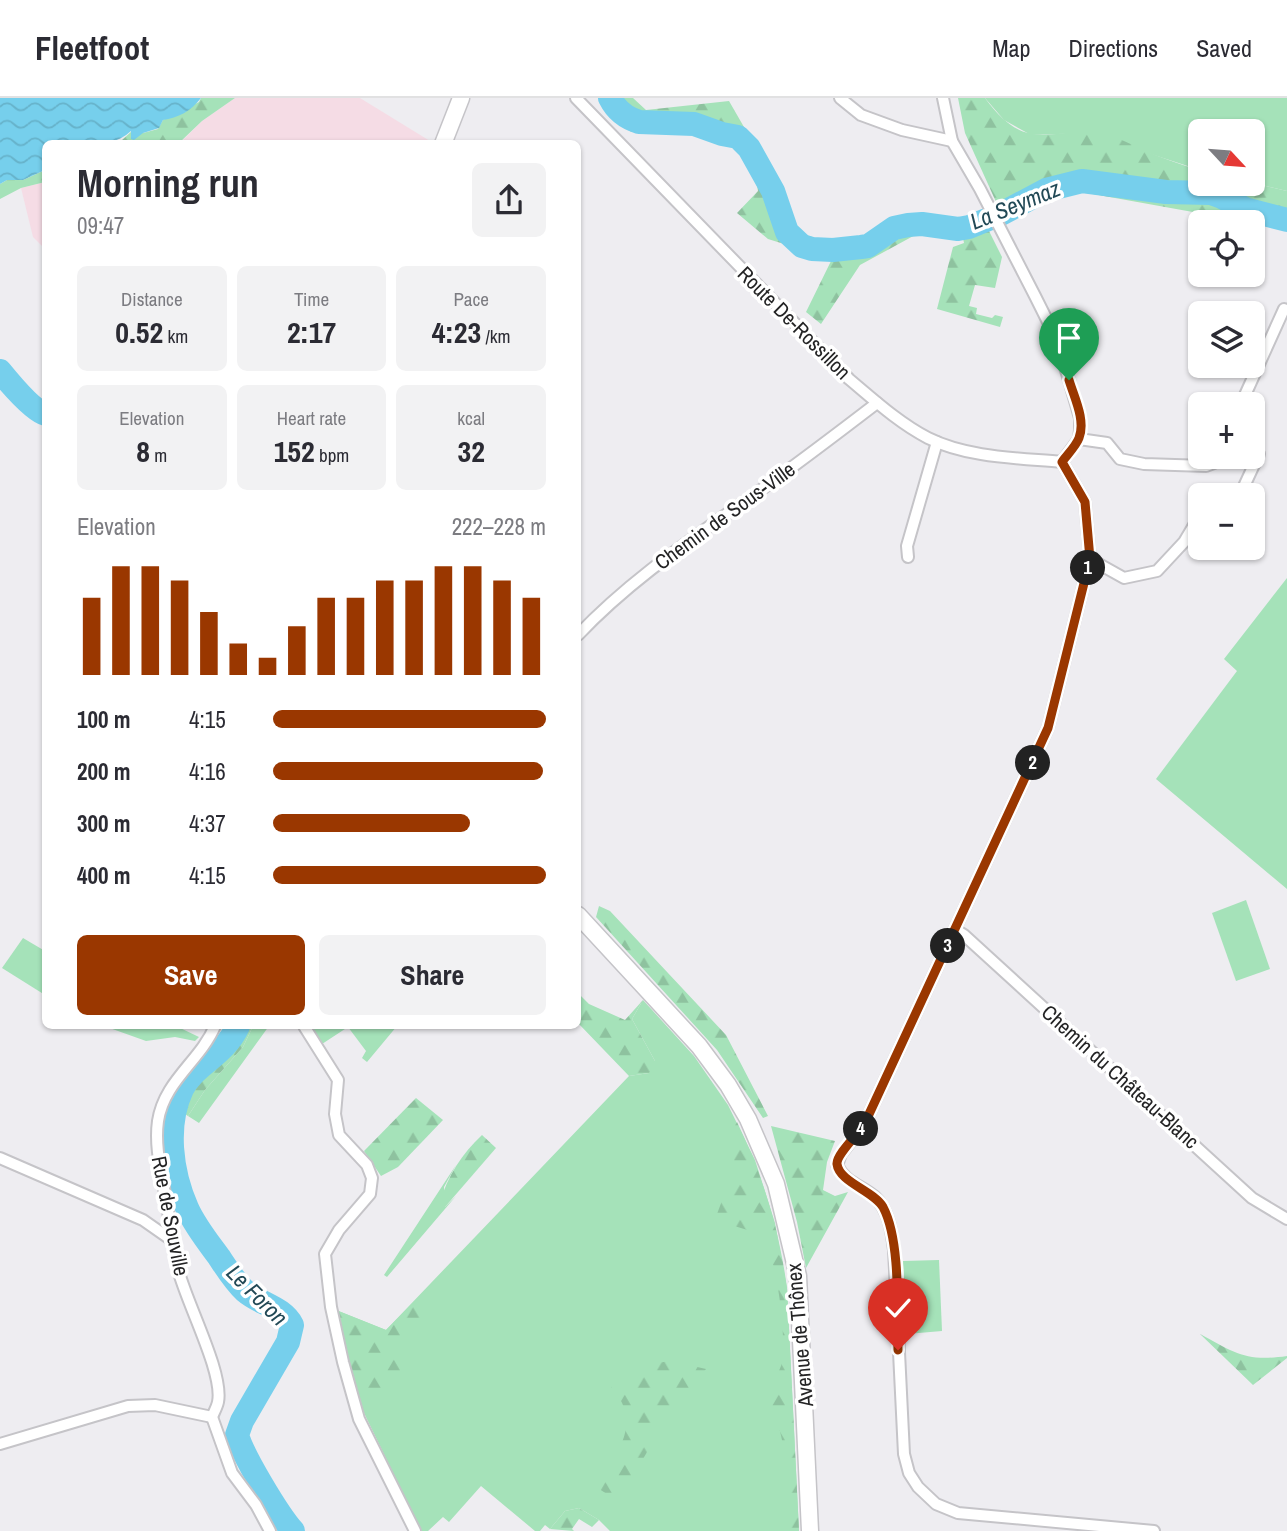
<!DOCTYPE html>
<meta charset="utf-8">
<style>
body{margin:0;font-family:"Archivo Narrow",sans-serif;background:#f2f2f3;color:#2b2b33;height:100vh;display:flex;flex-direction:column;font-size:26px;white-space:nowrap}
*{box-sizing:border-box;margin:0}
p{font-size:23px;color:#7c7c81}
.icon{flex:none;width:38px;height:38px;fill:none;stroke:currentColor;stroke-width:2;stroke-linecap:round;stroke-linejoin:round}
.map{position:relative;flex:1;overflow:hidden}
.sheet{position:absolute;left:42px;top:42px;width:539px;height:889px;display:flex;flex-direction:column;background:#fff;border-radius:10px;box-shadow:0 2px 5px #0004}
.sheet>*{flex:none}
.needle{width:46px;rotate:116deg}
.tools{position:absolute;left:1188px;top:21px;display:grid;gap:14px}
.tools a{display:grid;place-items:center;width:77px;height:77px;border-radius:10px;background:#fff;box-shadow:0 2px 5px #0004;font-size:35px}
.pin{position:absolute;display:grid;place-items:center;width:60px;height:60px;color:#fff;margin:-72px -30px;border-radius:50% 50% 50% 0;rotate:-45deg;box-shadow:0 0 7px #0007}
.pin .icon{rotate:45deg}
.km{position:absolute;width:35px;height:35px;margin:-18px;border-radius:50%;background:#222;color:#fff;font-size:19px;line-height:35px;text-align:center}
.round{display:grid;place-items:center;flex:none;width:74px;height:74px;border-radius:10px;background:#f2f2f3}
.overview{display:flex;align-items:center;justify-content:space-between;height:119px;padding:0 35px}
h1{font-size:38px;font-weight:700;line-height:52px}
.figures{display:grid;grid-template-columns:repeat(3,1fr);gap:10px;height:119px;padding:7px 35px}
.figures div{display:grid;align-content:center;border-radius:10px;background:#f2f2f3;text-align:center}
.figures b{font-size:30px;font-weight:700}
.figures small{font-size:19px;font-weight:400}
.figures p{font-size:19px}
.chart{height:196px;padding:14px 35px}
.chart p{display:flex;justify-content:space-between}
.chart svg{width:100%;height:126px;margin-top:7px;stroke:#9a3700;stroke-width:6}
.action{display:flex;gap:14px;margin-top:auto;padding:14px 35px}
.action a{flex:1;height:80px;border-radius:10px;background:#9a3700;color:#fff;font-size:28px;font-weight:700;line-height:80px;text-align:center}
.action a+a{background:#f2f2f3;color:#2b2b33}
ul{padding:0 35px;list-style:none;font-size:23px}
li{display:grid;grid-template-columns:112px 84px 1fr;align-items:center;height:52px}
li i{height:18px;border-radius:9px;background:#9a3700}
header{display:flex;align-items:center;gap:42px;box-sizing:border-box;height:98px;padding:0 35px;background:#fff;border-bottom:2px solid #e1e1e2}
header strong{font-size:33px}
nav{display:flex;gap:38px;margin-inline-start:auto;font-size:24px}
.map>svg:first-child{display:block}
.industrial{fill:#f5dce5}
.green{fill:#a5e2b9}
.forest{fill:url(#forest-firs)}
.water{fill:url(#water-waves)}
.lines{fill:none;stroke-linecap:round;stroke-linejoin:round}
.river{stroke:#76cfec;stroke-width:24}
.street-casing{stroke:#c5c4c8;stroke-width:14}
.secondary-casing{stroke:#c5c4c8;stroke-width:19}
.street{stroke:#fff;stroke-width:10}
.secondary{stroke:#fff;stroke-width:16}
.route-casing{stroke:#fff;stroke-width:14}
.route{stroke:#9a3700;stroke-width:9}
.labels{text-anchor:middle;stroke-width:7;stroke-linejoin:round;paint-order:stroke}
.street-label{font-size:21px;fill:#242425;stroke:#fff}
.water-label{font-size:23px;font-style:italic;fill:#224956;stroke:#fff}
</style>
<header>
<strong>Fleetfoot</strong>
<nav><a>Map</a><a>Directions</a><a>Saved</a></nav>
</header>
<div class="map">
<svg width="1287" height="1433" viewBox="0 0 1287 1433">
<defs>
<pattern id="forest-firs" width="22" height="20" patternUnits="userSpaceOnUse" patternTransform="scale(1.75)"><rect width="22" height="20" fill="#a5e2b9"/><path d="M5 1l3.5 6h-7zM16 11l3.5 6h-7z" fill="#8ec29f"/></pattern>
<pattern id="water-waves" width="16" height="10" patternUnits="userSpaceOnUse" patternTransform="scale(1.75)"><rect width="16" height="10" fill="#76cfec"/><path d="M0 5q4-4 8 0t8 0" fill="none" stroke="#66b2ca"/></pattern>
</defs>
<rect width="100%" height="100%" fill="#eeedf1"/>
<g class="industrial">
<path d="M235,0H360L430,43L428,46H179L202,23Z"/>
<path d="M45,84V151L33,139L21,90Z"/>
</g>
<g class="green">
<path d="M985,0H1287V93L1253,85V33H1200V72L1086,35L1031,37L1004,22Z"/>
<path d="M1287,480V791L1156,681L1237,573L1224,561Z"/>
<path d="M1246,802L1270,871L1236,883L1212,815Z"/>
<path d="M23,840L45,853V897L2,870Z"/>
<path d="M643,902L694,958L728,1007L755,1062L775,1125L787,1190L799,1433H610L599,1422L579,1410L565,1413L550,1431L545,1427L540,1433H535L481,1388L449,1424L443,1419L428,1433H421L365,1317L352,1281L336,1212L386,1232L629,978L649,975L655,963L632,921Z"/>
<path d="M104,928H176L199,939L195,943L175,939L146,943Z"/>
<path d="M253,928H269L199,1025L188,1018L205,992L243,949Z"/>
<path d="M311,928H397L367,964L362,960L366,953L348,929L322,946Z"/>
<path d="M456,1067L444,1089L445,1109L456,1098L387,1179L384,1177Z"/>
<path d="M939,1162L942,1233L907,1236L903,1163Z"/>
</g>
<g class="forest">
<path d="M201,0H235L202,23L179,45L108,46L122,42L132,33L143,35L158,31L163,22L199,4Z"/>
<path d="M600,0H633L646,12L729,3L767,69L775,126L835,147L912,122L917,136L860,167L821,226L806,214L832,161L768,141L737,115L758,93L754,74L738,50L687,32L631,34Z"/>
<path d="M958,0H985C1030,62 1054,23 1110,38C1122,41 1134,48 1145,53C1163,60 1181,67 1200,72V86L1253,85L1287,93V131L1065,91L1062,85L1021,100L1001,115L965,35Z"/>
<path d="M45,72V84L21,90L0,101V86L7,82H23Z"/>
<path d="M987,129L1002,159L995,190L975,187L969,208L977,210L976,216L992,220L995,217L1003,219L1000,229L937,211L953,149L964,145L962,135Z"/>
<path d="M599,808L610,813L726,937L768,1018L763,1020L717,952L596,819Z"/>
<path d="M578,895L589,906L625,922L643,902L632,921L655,963V970L649,975L629,978L578,925Z"/>
<path d="M245,928H253L243,949L205,992L188,1018L179,1012L190,985L233,951Z"/>
<path d="M416,1000L443,1022L398,1069L381,1078L364,1053Z"/>
<path d="M737,1024C763,1078 779,1131 787,1190L799,1433H790V1389L786,1360L780,1333L759,1305C766,1293 776,1281 781,1268C788,1248 777,1157 763,1141C750,1128 726,1131 717,1116L732,1076L736,1047L732,1033Z"/>
<path d="M771,1028L835,1043L827,1064L823,1092L835,1098L848,1094L806,1170L797,1124Z"/>
<path d="M482,1037L496,1050L445,1109L440,1105C447,1078 462,1056 482,1037Z"/>
<path d="M414,1204L432,1219L397,1250L408,1274L365,1317L352,1281L336,1212L386,1232Z"/>
<path d="M1200,1236C1235,1255 1246,1264 1287,1258V1260L1253,1287Z"/>
<path d="M671,1263L706,1271L672,1312L618,1403L596,1389C617,1355 644,1325 611,1289C628,1271 647,1266 671,1263Z"/>
<path d="M579,1410L599,1422L592,1429L579,1421L572,1431L574,1433L550,1431L565,1413Z"/>
</g>
<path class="water" d="M0,0H201C191,13 178,20 163,22L159,30L143,35L134,42L131,41V33C110,53 73,46 46,46L45,72L23,82H7L0,86Z"/>
<g class="lines">
<g class="river">
<path d="M610,0C616,12 626,20 639,24L694,26L722,36L738,39L749,50L773,93L787,134L802,148L812,151L833,152L861,149L868,148L894,130L908,127L922,126L958,131L969,129L1001,116L1046,92L1082,83L1166,94L1211,95L1222,99L1245,111L1287,122"/>
<path d="M0,273C9,284 33,313 46,316"/>
<path d="M238,928C225,957 193,968 182,991C165,1027 171,1074 187,1110C195,1128 208,1144 219,1159C227,1171 235,1184 245,1193C260,1206 283,1209 292,1227L288,1244L242,1323L237,1337C243,1358 278,1416 293,1433"/>
</g>
<g class="street-casing">
<g id="street">
<path d="M576,0L849,281C874,302 899,325 928,340C968,360 1019,360 1062,364"/>
<path d="M840,0L861,17L902,32L952,43"/>
<path d="M943,0L952,43L980,91L1035,198L1055,238L1069,282L1080,320V332L1079,341L1062,364"/>
<path d="M1241,306L1284,211"/>
<path d="M1079,341L1107,345L1120,361L1144,366L1206,368L1214,365L1219,359"/>
<path d="M1062,364L1085,404L1090,461L1048,630L864,1027L841,1056L837,1067C844,1084 863,1088 875,1099C889,1112 892,1135 894,1152L904,1356L909,1375L918,1389L936,1406L958,1415L1154,1433"/>
<path d="M1240,397L1259,356"/>
<path d="M908,459L907,448L937,344"/>
<path d="M1090,461L1124,480L1157,473L1184,444L1200,417"/>
<path d="M578,537C628,484 689,443 748,401C792,370 834,338 877,305"/>
<path d="M956,832L964,837L1252,1100L1287,1121"/>
<path d="M304,928L338,982L335,1016L339,1037L367,1067L372,1080L370,1096L339,1132L325,1156L331,1209L343,1264L359,1321L415,1433"/>
<path d="M0,1060L143,1122L173,1143"/>
<path d="M212,1319C214,1314 217,1309 218,1304C224,1275 186,1204 178,1171C173,1151 171,1129 167,1108C163,1080 154,1051 158,1023C164,983 200,963 215,928"/>
<path d="M212,1319L232,1375L256,1407L270,1433"/>
<path d="M0,1346L128,1308L155,1307L212,1319"/>
</g>
</g>
<g class="secondary-casing">
<g id="secondary">
<path d="M443,46L461,0"/>
<path d="M578,817L699,948L728,987L748,1021L776,1086L798,1178L810,1433"/>
</g>
</g>
<use href="#street" class="street"/>
<use href="#secondary" class="secondary"/>
</g>
<g class="lines">
<g class="route-casing">
<path id="route" d="M898,1252C897,1213 901,1143 883,1109C874,1093 839,1084 837,1066C836,1057 858,1036 864,1027L1048,630L1090,461L1085,404L1062,364C1067,357 1076,348 1079,340C1086,322 1074,299 1069,282"/>
</g>
<use href="#route" class="route"/>
</g>
<g class="labels">
<g class="street-label">
<text transform="translate(794 225) rotate(45)" y="7">Route De-Rossillon</text>
<text transform="translate(725 418) rotate(-36)" y="7">Chemin de Sous-Ville</text>
<text transform="translate(1120 979) rotate(42)" y="7">Chemin du Château-Blanc</text>
<text transform="translate(170 1118) rotate(79)" y="7">Rue de Souville</text>
<text transform="translate(800 1237) rotate(-95)" y="7">Avenue de Thônex</text>
</g>
<g class="water-label">
<text transform="translate(1015 107) rotate(-22)" y="8">La Seymaz</text>
<text transform="translate(257 1197) rotate(45)" y="8">Le Foron</text>
</g>
</g>
</svg>
<div class="tools">
<a><svg class="needle" viewBox="-14 -14 28 28"><path d="M0-13l5 13h-10z" fill="#e53935"/><path d="M0 13l5-13h-10z" fill="#7c7c81"/></svg></a>
<a><svg class="icon" aria-label="locate" viewBox="0 0 24 24"><circle cx="12" cy="12" r="6"/><path d="M12 2v4M12 18v4M2 12h4M18 12h4"/></svg></a>
<a><svg class="icon" aria-label="layers" viewBox="0 0 24 24"><path d="M12 4l9 5-9 5-9-5zM3 14l9 5 9-5"/></svg></a>
<a>+</a>
<a>−</a>
</div>
<div class="pin" style="left:1069px;top:282px;background:#1e9e55"><svg class="icon" aria-label="arrive" viewBox="0 0 24 24"><path d="M6 21V4h12l-3 4 3 4H6"/></svg></div>
<div class="pin" style="left:898px;top:1252px;background:#d93025"><svg class="icon" aria-label="check" viewBox="0 0 24 24"><path d="M5 12l5 5 9-10"/></svg></div>
<b class="km" style="left:1088px;top:470px">1</b>
<b class="km" style="left:1033px;top:665px">2</b>
<b class="km" style="left:948px;top:848px">3</b>
<b class="km" style="left:861px;top:1031px">4</b>
<section class="sheet">
<div class="overview"><div><h1>Morning run</h1><p>09:47</p></div><a class="round"><svg class="icon" aria-label="share" viewBox="0 0 24 24"><path d="M12 15V3M7 8l5-5 5 5M5 13v7h14v-7"/></svg></a></div>
<div class="figures">
<div><p>Distance</p><b>0.52<small> km</small></b></div>
<div><p>Time</p><b>2:17</b></div>
<div><p>Pace</p><b>4:23<small> /km</small></b></div>
</div>
<div class="figures">
<div><p>Elevation</p><b>8<small> m</small></b></div>
<div><p>Heart rate</p><b>152<small> bpm</small></b></div>
<div><p>kcal</p><b>32</b></div>
</div>
<div class="chart"><p><span>Elevation</span>222–228 m</p>
<svg viewBox="0 0 160 44" preserveAspectRatio="none"><path d="M5 44V17M15 44V6M25 44V6M35 44V11M45 44V22M55 44V33M65 44V38M75 44V27M85 44V17M95 44V17M105 44V11M115 44V11M125 44V6M135 44V6M145 44V11M155 44V17"/></svg>
</div>
<ul>
<li><b>100 m</b>4:15<i style="width:100%"></i></li>
<li><b>200 m</b>4:16<i style="width:99%"></i></li>
<li><b>300 m</b>4:37<i style="width:72%"></i></li>
<li><b>400 m</b>4:15<i style="width:100%"></i></li>
</ul>
<div class="action"><a>Save</a><a>Share</a></div>
</section>
</div>
